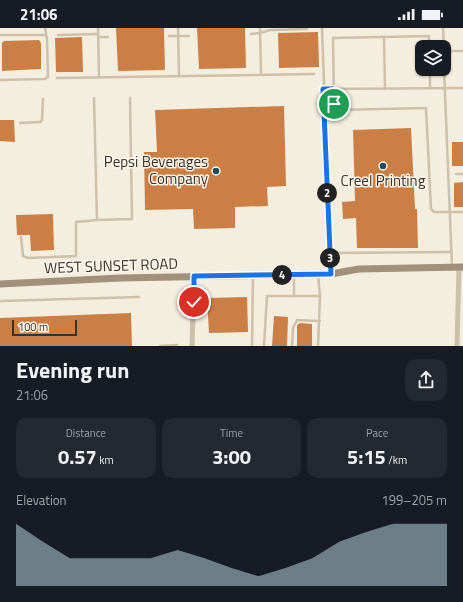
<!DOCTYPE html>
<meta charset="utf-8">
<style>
body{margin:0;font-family:"Titillium Web",sans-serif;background:#242831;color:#f1f3f6;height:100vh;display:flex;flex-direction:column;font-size:15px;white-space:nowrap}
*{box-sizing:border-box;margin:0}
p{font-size:13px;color:#9ea1a6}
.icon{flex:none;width:22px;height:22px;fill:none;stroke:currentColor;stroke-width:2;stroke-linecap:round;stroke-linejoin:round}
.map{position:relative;height:318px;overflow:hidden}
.details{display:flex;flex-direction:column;background:#171b24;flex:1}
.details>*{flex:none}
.controls{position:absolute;left:415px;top:12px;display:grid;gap:8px}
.controls a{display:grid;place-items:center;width:36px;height:36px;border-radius:8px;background:#171b24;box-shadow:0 1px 3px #0004;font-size:20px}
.scale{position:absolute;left:12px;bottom:10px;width:65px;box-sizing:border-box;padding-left:4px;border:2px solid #3b322a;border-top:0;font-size:11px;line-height:14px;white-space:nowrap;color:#3b322a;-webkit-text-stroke:3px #fbf7ec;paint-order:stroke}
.pin{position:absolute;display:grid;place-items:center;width:34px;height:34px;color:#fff;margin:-17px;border:2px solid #fff;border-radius:50%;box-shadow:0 1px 4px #0007}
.km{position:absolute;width:20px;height:20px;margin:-10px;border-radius:50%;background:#222;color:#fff;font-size:11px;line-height:20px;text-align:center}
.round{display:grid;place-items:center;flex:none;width:42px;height:42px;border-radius:12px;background:#242831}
.overview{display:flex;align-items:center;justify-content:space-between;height:68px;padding:0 16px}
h1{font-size:22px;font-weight:700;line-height:30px}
.stats{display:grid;grid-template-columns:repeat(3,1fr);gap:6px;height:68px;padding:4px 16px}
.stats div{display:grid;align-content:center;border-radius:10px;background:#242831;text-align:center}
.stats b{font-size:20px;font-weight:700}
.stats small{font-size:11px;font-weight:400}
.stats p{font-size:11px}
.chart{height:112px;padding:8px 16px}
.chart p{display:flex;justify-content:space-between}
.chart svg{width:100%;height:72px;margin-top:4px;fill:#91a9b2;opacity:.7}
.status{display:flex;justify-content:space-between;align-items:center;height:28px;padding:0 20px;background:#171b24;direction:ltr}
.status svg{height:11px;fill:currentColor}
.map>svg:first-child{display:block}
.building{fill:#cc7f45}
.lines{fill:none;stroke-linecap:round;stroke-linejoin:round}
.lane{stroke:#cec1aa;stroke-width:2.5}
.street{stroke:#cec1aa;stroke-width:5}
.secondary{stroke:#a2907b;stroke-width:7}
.route-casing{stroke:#fff;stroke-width:8}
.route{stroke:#1a73e8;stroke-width:5}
.poi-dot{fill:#1c4f5f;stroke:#fbf7ec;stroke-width:1.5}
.labels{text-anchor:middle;stroke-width:3;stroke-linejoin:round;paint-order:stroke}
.poi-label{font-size:15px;fill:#3b322a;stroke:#fbf7ec;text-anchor:end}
.street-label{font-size:15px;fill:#3b322a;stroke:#fbf7ec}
</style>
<div class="status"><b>21:06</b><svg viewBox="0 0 49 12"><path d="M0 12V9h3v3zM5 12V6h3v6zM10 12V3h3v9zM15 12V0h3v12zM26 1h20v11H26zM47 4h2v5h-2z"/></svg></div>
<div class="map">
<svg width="463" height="318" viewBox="0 0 463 318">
<rect width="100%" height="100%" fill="#f4eedf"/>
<g class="building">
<path d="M116,0H164L165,42L118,43Z"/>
<path d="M197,0H245L246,40L199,41Z"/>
<path d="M318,4L319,39L279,40L278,5Z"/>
<path d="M82,9L83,44H56L55,10Z"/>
<path d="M39,12L41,15V41L2,43V15L4,13Z"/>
<path d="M284,78L286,158L267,159L268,178L235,179V200L194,201L193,181L145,182L144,124H157L155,82Z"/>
<path d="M0,92H14L15,114L0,113Z"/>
<path d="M411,100L415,181H417L418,220H357L356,190L343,191L342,174L355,173L353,102Z"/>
<rect x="452" y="114" width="11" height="24"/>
<path d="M463,154V179H454V155Z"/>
<path d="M53,186L54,222L31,223L30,207H17L16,187Z"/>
<path d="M247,269L248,304L209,305L207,270Z"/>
<path d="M131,285L132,318H0V290Z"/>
<path d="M274,288L288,289L287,318H272Z"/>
<path d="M300,295L312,296V318H297V297Z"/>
</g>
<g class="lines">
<g class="lane">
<path d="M98,0L99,49"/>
<path d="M178,0L179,48"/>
<path d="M260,0L261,46"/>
<path d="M322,0L331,246"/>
<path d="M443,0L444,19"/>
<path d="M251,6L260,5L270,2L307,1"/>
<path d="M0,7H45"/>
<path d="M58,7L98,6"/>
<path d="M169,8H189"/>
<path d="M98,9H108"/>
<path d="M384,9L385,61"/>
<path d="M429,19V8L333,10L334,76L337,82L426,80L431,181L434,184H463"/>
<path d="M444,23H463"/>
<path d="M430,41V60"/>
<path d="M444,41L452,239"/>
<path d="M57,50L314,46"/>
<path d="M0,52L45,51L48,49L47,11L45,0"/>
<path d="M323,61L463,60"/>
<path d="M20,95L40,94L42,92L43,71"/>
<path d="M456,146H463"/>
<path d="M97,192L132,191L130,70"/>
<path d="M21,209L23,228L28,230L76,228V194L97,192L94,70"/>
<path d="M329,225L452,224"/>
<path d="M318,247L320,268L318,318"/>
<path d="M294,268H320"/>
<path d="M0,273L139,269"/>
<path d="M160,318L177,317"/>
<path d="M252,318L253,248"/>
<path d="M264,318L267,268H294V248"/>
<path d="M292,318L293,300L297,292L320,293"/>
</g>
<g class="street">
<path d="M192,318L194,248"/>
<path d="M457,318L459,239"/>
</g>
<path class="secondary" d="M0,256L120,250L331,246L359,241L463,239"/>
</g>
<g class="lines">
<g class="route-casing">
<path id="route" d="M194,274V248L331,246L323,61H333L334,76"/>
</g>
<use href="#route" class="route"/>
</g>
<g class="poi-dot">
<circle cx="383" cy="138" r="4"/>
<circle cx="216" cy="143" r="4"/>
</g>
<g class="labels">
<g class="poi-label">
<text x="208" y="139">Pepsi Beverages<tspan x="208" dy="17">Company</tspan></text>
<text x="383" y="158" text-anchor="middle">Creel Printing</text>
</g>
<g class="street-label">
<text transform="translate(111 238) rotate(-2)" y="5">WEST SUNSET ROAD</text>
</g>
</g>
</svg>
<div class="controls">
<a><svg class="icon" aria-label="layers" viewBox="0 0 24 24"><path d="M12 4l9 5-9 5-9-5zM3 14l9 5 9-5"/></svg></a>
</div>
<div class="scale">100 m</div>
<div class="pin" style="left:334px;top:76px;background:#1e9e55"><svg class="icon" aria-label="arrive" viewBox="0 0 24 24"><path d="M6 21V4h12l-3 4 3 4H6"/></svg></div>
<div class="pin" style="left:194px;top:274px;background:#d93025"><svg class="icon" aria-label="check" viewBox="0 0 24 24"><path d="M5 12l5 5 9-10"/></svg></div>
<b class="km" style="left:327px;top:165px">2</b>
<b class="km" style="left:330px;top:230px">3</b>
<b class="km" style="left:282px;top:247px">4</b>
</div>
<section class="details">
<div class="overview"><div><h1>Evening run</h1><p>21:06</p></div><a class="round"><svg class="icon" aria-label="share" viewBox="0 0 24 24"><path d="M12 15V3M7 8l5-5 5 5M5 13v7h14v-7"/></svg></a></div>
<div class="stats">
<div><p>Distance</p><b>0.57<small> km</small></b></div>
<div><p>Time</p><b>3:00</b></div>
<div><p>Pace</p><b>5:15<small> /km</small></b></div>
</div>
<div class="chart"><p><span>Elevation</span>199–205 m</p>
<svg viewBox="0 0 160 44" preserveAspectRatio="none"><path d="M0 44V6L10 17L20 27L30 27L40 27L50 27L60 22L70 27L80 33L90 38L100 33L110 27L120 17L130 11L140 6L150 6L160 6V44z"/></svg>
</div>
</section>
